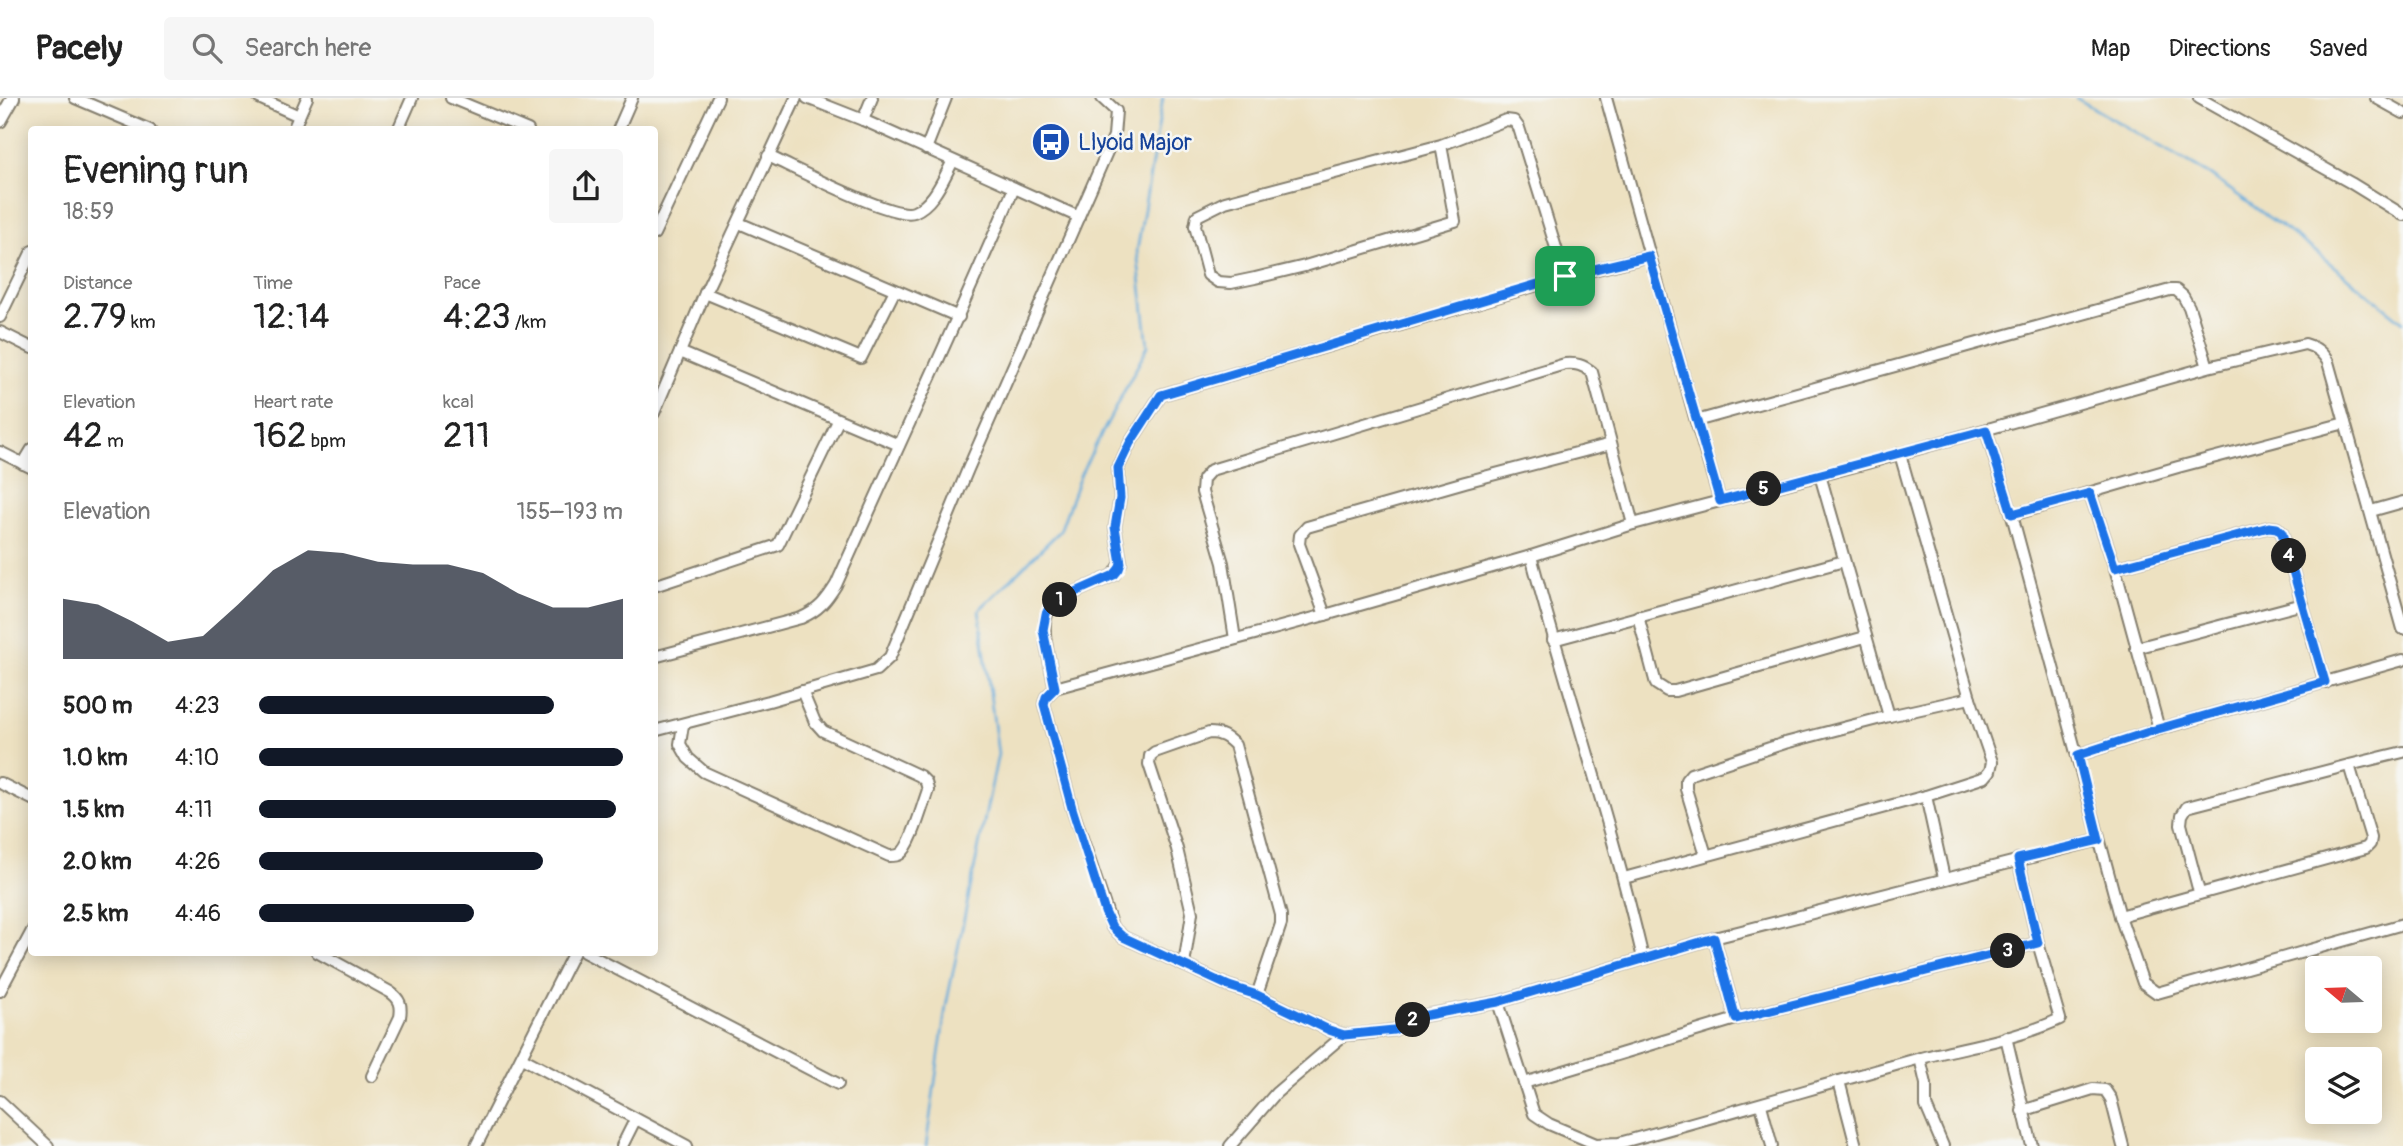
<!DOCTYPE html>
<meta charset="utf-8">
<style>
body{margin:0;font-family:Pangolin,sans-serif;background:#f6f6f6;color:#222;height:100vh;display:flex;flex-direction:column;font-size:26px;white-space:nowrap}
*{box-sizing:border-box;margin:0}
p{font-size:23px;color:#767676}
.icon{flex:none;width:38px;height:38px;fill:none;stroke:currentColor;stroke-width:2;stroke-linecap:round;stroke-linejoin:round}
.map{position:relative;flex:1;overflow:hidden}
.panel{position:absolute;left:28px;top:28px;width:630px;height:830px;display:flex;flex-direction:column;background:#fff;border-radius:7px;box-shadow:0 4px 18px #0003}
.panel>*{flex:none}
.needle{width:46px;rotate:289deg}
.controls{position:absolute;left:2305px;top:858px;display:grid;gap:14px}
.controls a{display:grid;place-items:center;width:77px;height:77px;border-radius:7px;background:#fff;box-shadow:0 4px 18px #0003;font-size:35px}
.pin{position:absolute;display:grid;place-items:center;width:60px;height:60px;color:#fff;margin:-30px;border-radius:14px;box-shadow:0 4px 10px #0006}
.km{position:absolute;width:35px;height:35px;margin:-18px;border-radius:50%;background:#222;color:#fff;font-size:19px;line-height:35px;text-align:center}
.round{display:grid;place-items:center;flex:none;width:74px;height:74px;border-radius:7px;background:#f6f6f6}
.overview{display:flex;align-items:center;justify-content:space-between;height:119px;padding:0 35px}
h1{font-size:38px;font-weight:600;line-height:52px}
.metrics{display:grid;grid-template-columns:repeat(3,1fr);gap:10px;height:119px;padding:7px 35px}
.metrics div{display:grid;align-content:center}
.metrics b{font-size:35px;font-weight:600}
.metrics small{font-size:19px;font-weight:400}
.metrics p{font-size:19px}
.chart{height:196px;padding:14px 35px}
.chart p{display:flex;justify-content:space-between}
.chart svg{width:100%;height:126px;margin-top:7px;fill:#111827;opacity:.7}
ul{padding:0 35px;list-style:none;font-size:23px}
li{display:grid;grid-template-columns:112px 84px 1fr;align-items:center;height:52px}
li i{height:18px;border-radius:9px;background:#111827}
header{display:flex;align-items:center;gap:42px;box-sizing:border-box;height:98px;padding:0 35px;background:#fff;border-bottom:2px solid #e0e0e0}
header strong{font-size:33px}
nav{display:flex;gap:38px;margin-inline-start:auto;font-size:24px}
.search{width:490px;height:63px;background:#f6f6f6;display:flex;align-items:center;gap:18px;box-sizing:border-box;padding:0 24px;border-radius:7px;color:#767676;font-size:26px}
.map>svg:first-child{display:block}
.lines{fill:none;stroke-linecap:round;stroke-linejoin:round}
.stream{stroke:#63aada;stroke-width:2.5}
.minor-casing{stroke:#847e6e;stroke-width:14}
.tertiary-casing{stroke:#847e6e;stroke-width:16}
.minor{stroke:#fff;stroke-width:10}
.tertiary{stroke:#fff;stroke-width:12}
.route-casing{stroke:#fff;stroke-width:14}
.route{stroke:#1a73e8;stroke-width:9}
.labels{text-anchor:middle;stroke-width:5;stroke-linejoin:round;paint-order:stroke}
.transit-label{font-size:23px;fill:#164399;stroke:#f6f6f2;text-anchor:start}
</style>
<header>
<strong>Pacely</strong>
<div class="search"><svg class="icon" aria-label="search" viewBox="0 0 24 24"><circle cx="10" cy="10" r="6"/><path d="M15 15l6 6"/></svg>Search here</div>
<nav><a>Map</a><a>Directions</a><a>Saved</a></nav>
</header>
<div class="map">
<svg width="2403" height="1048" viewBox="0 0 2403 1048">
<rect width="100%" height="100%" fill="#f6f6f2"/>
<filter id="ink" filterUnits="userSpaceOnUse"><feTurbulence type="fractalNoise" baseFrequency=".0143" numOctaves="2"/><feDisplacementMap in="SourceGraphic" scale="14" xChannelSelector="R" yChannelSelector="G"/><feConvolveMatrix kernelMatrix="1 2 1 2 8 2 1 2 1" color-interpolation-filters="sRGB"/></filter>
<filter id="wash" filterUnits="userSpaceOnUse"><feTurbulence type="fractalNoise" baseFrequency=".00686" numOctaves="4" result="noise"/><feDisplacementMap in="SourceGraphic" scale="28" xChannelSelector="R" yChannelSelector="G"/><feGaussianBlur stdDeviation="1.57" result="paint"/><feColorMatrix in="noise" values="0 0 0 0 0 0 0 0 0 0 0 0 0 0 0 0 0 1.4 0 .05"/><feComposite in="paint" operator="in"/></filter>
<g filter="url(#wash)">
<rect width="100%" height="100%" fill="#ede1c1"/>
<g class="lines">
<g class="stream">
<path d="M2076,0L2210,77L2311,150L2403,224"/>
<path d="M926,1048L946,908L998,656L979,512L1060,433L1081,375L1148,248L1137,153L1163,0"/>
</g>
</g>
</g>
<g filter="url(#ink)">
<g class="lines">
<g class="minor-casing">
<g id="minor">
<path d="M75,0L150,32"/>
<path d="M259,0L299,18"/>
<path d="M451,0L528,32"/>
<path d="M807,0L863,22L1079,119"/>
<path d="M1606,0L1696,323"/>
<path d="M2199,0L2351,85L2403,117"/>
<path d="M2376,0L2403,15"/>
<path d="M863,22L872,0"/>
<path d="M293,32L307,0"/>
<path d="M398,32L412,0"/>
<path d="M618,32L632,0"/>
<path d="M1441,47L1225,104L1197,118L1195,128L1208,177L1218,184L1231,185L1255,180L1305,168L1455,123L1441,47L1506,22L1514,23L1519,30L1565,179"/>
<path d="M926,51L946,0"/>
<path d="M768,58C793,69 893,122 914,114C934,106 943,81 953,63"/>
<path d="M739,125L959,219"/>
<path d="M654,136L718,0"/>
<path d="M705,195L861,260L895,192"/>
<path d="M0,219L32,153"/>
<path d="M0,234L32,250"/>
<path d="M680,254L899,347"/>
<path d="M2208,269L2189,209L2183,198L2176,192H2170L1696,323L1720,403L1867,365L2208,269L2305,246C2316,249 2322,254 2328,264L2403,531"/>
<path d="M654,315L705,195L796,0"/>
<path d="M1986,332L2012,417L2120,818L2143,885L2157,895L2403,826"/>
<path d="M0,354L32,370"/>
<path d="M1900,356L1970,600"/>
<path d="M23,366L32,351"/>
<path d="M1820,377L1889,618"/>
<path d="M2090,395L2115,470L2159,631"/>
<path d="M2371,413L2403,404"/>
<path d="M2012,417L2178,369L2345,325"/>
<path d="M1531,458L1633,426L1720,403"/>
<path d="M2115,470L2269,429L2277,430L2282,435L2325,585"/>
<path d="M654,488L778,447L838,323"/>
<path d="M1325,517L1299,446L1300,437L1307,429L1465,384L1611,346"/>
<path d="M1638,518L1656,586L1667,593H1675L1865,539"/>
<path d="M1235,541L1223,465L1202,394L1203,381L1211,372L1565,266C1576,265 1583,267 1592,274L1633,426"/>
<path d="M1553,542L1844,463"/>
<path d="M2136,550L2303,506"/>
<path d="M654,559L801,520C819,512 826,503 836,487C895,355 957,224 1014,90"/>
<path d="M1055,590C1037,504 1035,512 1114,477L1121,465L1115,429L1120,400L1118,370L1130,345L1161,297L1565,179L1649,158"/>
<path d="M683,627L680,646L688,660L704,674L889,758C892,758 897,758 900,756C911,750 923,705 928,692L926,684L920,678L823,633L815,624L802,593"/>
<path d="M654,633L769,603L876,572L890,559L968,371L1114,38L1116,13L1102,0"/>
<path d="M2078,657L2159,631L2403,562"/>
<path d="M2349,667L2403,654"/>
<path d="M0,685L32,701"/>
<path d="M1706,757L1686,691V682L1691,676L1785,645L1889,618L1970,600L1992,664L1990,673L1985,679L1926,698"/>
<path d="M1624,780L1926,698L1944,780"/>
<path d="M2120,818L2366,750L2370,746L2371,740L2349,667L2187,709L2182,717L2181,726L2199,794"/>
<path d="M1714,840L1736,921"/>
<path d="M317,854L390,894C400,901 402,907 400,919L372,978"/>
<path d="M584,854L838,986"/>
<path d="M1643,860C1611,724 1567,593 1531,458L1325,517L1055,590L1046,599L1044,606L1072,710L1112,829L1123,839L1229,888L1257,897L1329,932L1344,937L1359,936L1394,932L1422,918L1498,904L1714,840L2099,742"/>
<path d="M1184,867L1192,815L1177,751L1149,666L1150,658L1155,654L1209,635C1221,635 1227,639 1235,647L1281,817V826L1257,897"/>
<path d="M0,893L32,833"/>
<path d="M1498,904L1534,1016L1549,1026L1596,1046L1619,1045C1719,1018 1817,989 1917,961C1964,948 2016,942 2060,921L2038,845L2018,761"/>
<path d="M2006,939L2032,1048"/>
<path d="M522,960L687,1048"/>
<path d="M1920,960L1926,986V1008L1943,1048"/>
<path d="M1839,983L1856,1048"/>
<path d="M1524,985L1736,921L2038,845"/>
<path d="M0,1003L48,1048"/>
<path d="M1761,1007L1772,1048"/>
<path d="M2022,1013L2093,991L2105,992L2111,1001L2123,1048"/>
<path d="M476,1048L574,854"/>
<path d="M622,1048L635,1022"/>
<path d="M1230,1048L1276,995L1344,937"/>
</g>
</g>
<g class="tertiary-casing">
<path id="tertiary" d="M0,23L13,0"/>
</g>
<use href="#minor" class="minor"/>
<use href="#tertiary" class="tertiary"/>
</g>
</g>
<g class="lines" filter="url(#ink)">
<g class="route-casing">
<path id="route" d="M1649,158L1720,403L1986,332L2012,416L2090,395L2115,470L2269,429L2277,430L2282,435L2325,584L2158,631L2078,657L2099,742L2018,761L2038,845L1736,921L1714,840L1498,904L1422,918L1394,932L1344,937L1329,932L1257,897L1229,888L1123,839L1112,829L1105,814L1072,710L1044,606L1046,599L1055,590L1043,532L1046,516L1050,508L1062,500L1114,477L1119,471L1121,465L1115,429L1120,400L1118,370L1130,345L1161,297L1565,178Z"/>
</g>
<use href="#route" class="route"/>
</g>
<defs>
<g id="bus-disc" transform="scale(2.0125)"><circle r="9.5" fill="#1a4fb4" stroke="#f6f6f2"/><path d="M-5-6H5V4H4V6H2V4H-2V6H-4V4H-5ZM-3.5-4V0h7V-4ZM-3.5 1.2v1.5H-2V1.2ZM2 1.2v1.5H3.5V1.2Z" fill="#fff"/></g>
</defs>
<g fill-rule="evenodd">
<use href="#bus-disc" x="1051" y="44"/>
</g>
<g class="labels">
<g class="transit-label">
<text x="1078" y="52">Llyoid Major</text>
</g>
</g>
</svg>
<div class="controls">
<a><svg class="needle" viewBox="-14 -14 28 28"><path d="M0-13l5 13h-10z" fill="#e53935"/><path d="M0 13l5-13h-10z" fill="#767676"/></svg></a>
<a><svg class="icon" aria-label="layers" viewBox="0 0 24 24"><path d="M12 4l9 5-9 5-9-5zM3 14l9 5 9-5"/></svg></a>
</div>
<div class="pin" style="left:1565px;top:178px;background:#1e9e55"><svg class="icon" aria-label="arrive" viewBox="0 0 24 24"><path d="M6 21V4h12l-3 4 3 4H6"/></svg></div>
<b class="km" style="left:1060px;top:502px">1</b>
<b class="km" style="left:1413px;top:922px">2</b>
<b class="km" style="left:2008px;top:853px">3</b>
<b class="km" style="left:2289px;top:458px">4</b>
<b class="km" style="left:1764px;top:391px">5</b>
<section class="panel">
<div class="overview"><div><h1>Evening run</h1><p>18:59</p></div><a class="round"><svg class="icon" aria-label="share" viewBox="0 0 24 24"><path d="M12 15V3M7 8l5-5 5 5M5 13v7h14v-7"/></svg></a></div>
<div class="metrics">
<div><p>Distance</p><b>2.79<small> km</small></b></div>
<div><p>Time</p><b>12:14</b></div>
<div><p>Pace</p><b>4:23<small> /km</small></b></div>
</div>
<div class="metrics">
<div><p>Elevation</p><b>42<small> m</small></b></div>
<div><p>Heart rate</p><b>162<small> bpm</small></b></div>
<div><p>kcal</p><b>211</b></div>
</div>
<div class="chart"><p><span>Elevation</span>155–193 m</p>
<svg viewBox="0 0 160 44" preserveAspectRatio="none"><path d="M0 44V23L10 25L20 31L30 38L40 36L50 25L60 13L70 6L80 7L90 10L100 11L110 11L120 14L130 21L140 26L150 26L160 23V44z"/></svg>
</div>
<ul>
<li><b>500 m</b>4:23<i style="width:81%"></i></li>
<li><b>1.0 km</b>4:10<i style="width:100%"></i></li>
<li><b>1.5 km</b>4:11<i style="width:98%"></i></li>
<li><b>2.0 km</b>4:26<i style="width:78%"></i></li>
<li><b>2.5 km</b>4:46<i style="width:59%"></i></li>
</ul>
</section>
</div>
